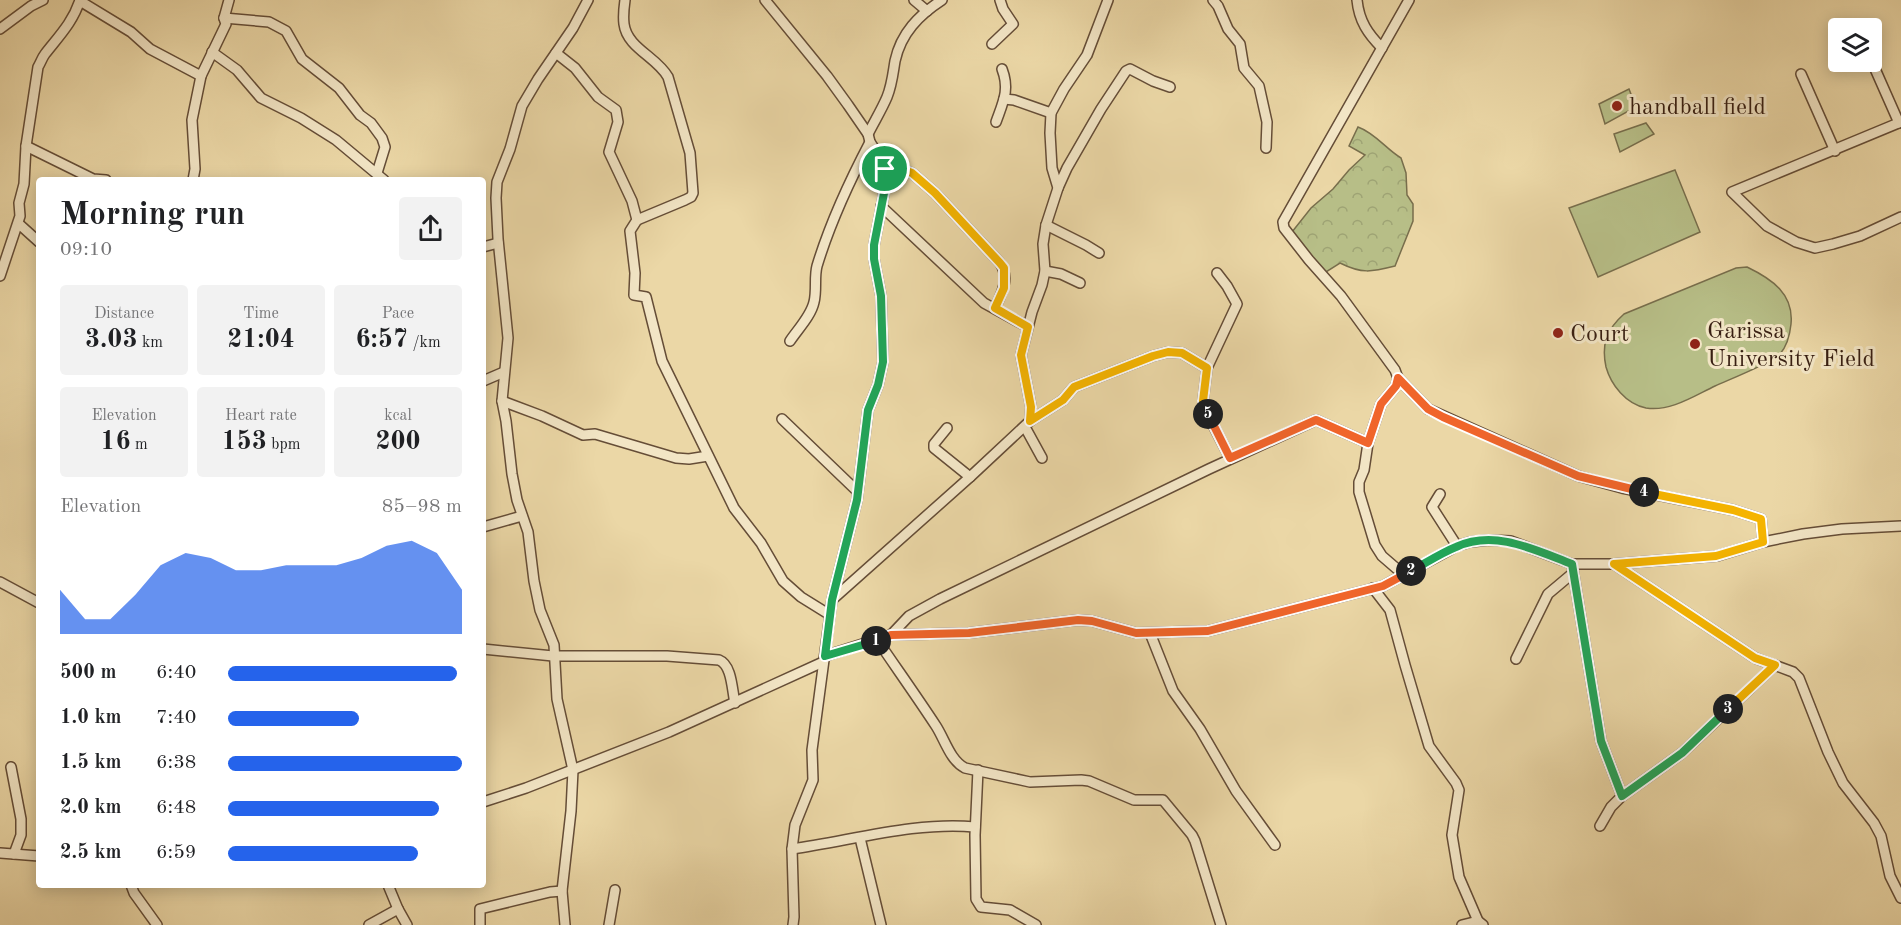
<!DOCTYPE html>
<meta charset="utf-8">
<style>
body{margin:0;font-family:"Old Standard TT",serif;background:#f2f2f2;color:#202124;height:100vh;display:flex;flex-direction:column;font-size:22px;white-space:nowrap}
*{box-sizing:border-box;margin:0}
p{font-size:20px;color:#757577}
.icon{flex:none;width:33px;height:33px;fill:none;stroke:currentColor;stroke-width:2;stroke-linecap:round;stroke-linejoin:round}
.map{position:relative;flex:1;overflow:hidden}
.drawer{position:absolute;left:36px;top:177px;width:450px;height:711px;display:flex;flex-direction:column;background:#fff;border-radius:6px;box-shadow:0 3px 15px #0003}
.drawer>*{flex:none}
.controls{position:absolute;left:1828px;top:18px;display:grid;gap:12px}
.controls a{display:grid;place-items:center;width:54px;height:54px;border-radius:6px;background:#fff;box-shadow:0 3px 15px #0003;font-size:30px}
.pin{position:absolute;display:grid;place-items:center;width:51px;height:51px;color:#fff;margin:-26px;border:3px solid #fff;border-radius:50%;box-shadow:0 2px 6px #0007}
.km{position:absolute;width:30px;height:30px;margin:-15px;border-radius:50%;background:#222;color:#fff;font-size:16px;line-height:30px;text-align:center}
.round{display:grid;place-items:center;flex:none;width:63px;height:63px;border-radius:6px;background:#f2f2f2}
.overview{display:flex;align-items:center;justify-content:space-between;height:102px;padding:0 24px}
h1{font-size:33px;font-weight:700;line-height:45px}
.figures{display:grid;grid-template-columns:repeat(3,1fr);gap:9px;height:102px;padding:6px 24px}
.figures div{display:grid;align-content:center;border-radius:6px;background:#f2f2f2;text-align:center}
.figures b{font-size:26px;font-weight:700}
.figures small{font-size:16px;font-weight:400}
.figures p{font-size:16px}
.chart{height:168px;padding:12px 24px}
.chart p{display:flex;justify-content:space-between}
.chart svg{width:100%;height:108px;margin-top:6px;fill:#2563eb;opacity:.7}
ul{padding:0 24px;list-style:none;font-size:20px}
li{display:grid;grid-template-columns:96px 72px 1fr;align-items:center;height:45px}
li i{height:15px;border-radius:8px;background:#2563eb}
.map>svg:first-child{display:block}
.forest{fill:url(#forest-crowns);stroke:#786e4c;stroke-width:1.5}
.pitch{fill:#b7be87;stroke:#786e4c;stroke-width:1.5}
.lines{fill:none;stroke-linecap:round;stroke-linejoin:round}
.minor-casing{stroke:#654d37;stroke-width:12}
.minor{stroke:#f2e5c5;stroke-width:9}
.split-1-casing{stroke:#fff;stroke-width:12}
.split-2-casing{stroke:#fff;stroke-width:12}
.split-3-casing{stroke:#fff;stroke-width:12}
.split-4-casing{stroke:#fff;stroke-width:12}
.split-5-casing{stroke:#fff;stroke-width:12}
.split-6-casing{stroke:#fff;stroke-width:12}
.split-1{stroke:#22a559;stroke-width:8}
.split-2{stroke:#f0652b;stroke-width:8}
.split-3{stroke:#22a559;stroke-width:8}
.split-4{stroke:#f5b400;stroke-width:8}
.split-5{stroke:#f0652b;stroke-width:8}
.split-6{stroke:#f5b400;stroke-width:8}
.poi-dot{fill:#8f2418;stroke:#f2e5c5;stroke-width:2}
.labels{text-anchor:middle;stroke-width:6;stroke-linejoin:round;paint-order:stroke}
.poi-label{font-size:24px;fill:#381f12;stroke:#f2e5c5;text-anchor:start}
</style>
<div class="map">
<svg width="1901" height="925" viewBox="0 0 1901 925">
<defs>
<pattern id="forest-crowns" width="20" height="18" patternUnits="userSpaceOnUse" patternTransform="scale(1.5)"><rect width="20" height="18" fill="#b7be87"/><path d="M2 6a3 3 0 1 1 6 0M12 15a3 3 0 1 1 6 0" fill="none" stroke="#9ea374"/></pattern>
</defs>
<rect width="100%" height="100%" fill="#ebd7a6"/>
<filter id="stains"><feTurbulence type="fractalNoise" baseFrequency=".00333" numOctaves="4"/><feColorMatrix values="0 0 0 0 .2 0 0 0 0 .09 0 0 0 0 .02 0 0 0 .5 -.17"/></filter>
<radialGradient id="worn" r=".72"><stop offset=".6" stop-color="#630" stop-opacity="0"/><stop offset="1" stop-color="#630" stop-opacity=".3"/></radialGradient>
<path class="forest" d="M1358,127C1375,133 1386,149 1401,158L1406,173L1407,195L1413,204V221L1395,266C1371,272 1362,274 1340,263L1318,277L1288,237L1311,208L1333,189L1349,170L1365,155L1349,146Z"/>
<g class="pitch">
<path d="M1629,89L1636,107L1605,124L1599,104Z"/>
<path d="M1646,123L1654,134L1620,152L1614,134Z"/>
<path d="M1675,170L1700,232L1598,277L1569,208Z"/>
<path d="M1747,267C1772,279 1794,294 1791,324C1790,334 1787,346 1780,354C1772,363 1728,380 1715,386C1694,396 1670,412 1646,408C1626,404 1611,385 1606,367C1601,344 1607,329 1624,314L1736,268Z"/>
</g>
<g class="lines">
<g class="minor-casing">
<g id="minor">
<path d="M625,0C624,7 623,16 624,24C627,48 657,57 668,77L690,153L693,193L691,197L685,200L637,220"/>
<path d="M765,0L827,76L848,105L868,134L870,142L884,164L886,173L885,188L874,245V259L881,296L883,362L878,385L868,410L857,500L832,600L812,750L813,780L795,825L792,849L794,917L793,925"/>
<path d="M914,0L927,11"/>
<path d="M1213,0L1218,6L1228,29L1240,44L1244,68L1259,86L1267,122L1266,148"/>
<path d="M1357,0C1359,21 1368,34 1382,48"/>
<path d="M80,1L131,32L150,49L201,76"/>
<path d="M224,18L269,22L286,31L302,59L339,88L360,115L371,123L382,138L385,147L377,173"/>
<path d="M0,29L31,6L43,0"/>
<path d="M992,44L1013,24L1003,9L1000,0"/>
<path d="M212,52L237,70L261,98L301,118L336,140L384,180"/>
<path d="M556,53L575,68L598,97L616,110L618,122L609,152L632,201L637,220L630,231L635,273L634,295L646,297L662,361L734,508L761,543L783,581L801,597L830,615"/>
<path d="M1872,62L1899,123"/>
<path d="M1801,74L1835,151"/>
<path d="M1004,99L1014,100L1051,113"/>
<path d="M996,122C1003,102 1010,90 1002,69"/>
<path d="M1901,122L1732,192L1767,226L1796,242L1815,248L1833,244L1860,236L1901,217"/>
<path d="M868,134C874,122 882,109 887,97C892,85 893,73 895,61C901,33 919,15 942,0"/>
<path d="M26,146L93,179L106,180"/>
<path d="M885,169L904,170L912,173L935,193L1000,263C1010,278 1002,293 995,308"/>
<path d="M193,180L195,169L192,120L201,76L226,24L224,18L229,0"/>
<path d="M1058,188L1067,168L1101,109L1126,71L1130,69L1153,81L1170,87"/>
<path d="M881,206L984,303L1028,327"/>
<path d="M19,224L39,242"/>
<path d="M1046,225L1086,245L1099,253"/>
<path d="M483,247L498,243"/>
<path d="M1045,271L1061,274L1080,283"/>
<path d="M1217,273L1227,286L1237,304L1207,368L1203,401L1205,409L1230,458"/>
<path d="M0,276L20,216L19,203L24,184L26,146L38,67C41,62 42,58 45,54C59,36 73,22 80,0"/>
<path d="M790,341C798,329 811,316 814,302C817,290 814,277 817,266C830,223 849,182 870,142"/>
<path d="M1398,378L1428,409L1578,476L1622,488L1733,510L1761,519L1763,542"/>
<path d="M483,381L504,372"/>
<path d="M502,401L542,416L583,435L595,434L676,458L689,459L708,456"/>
<path d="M782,419L858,492"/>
<path d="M1030,421L1063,400L1074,387L1153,356L1168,352L1182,353L1207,368"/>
<path d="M1025,427L1042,458"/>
<path d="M947,428L934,444V448L970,477"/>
<path d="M1440,494L1432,507L1457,546"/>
<path d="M483,527L522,516"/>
<path d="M1572,564L1601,741L1622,796"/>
<path d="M1614,564L1755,658L1793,672L1799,678L1828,752L1843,783L1874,823L1881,836L1890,876L1901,898"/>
<path d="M1404,575L1382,556L1375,545L1359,492V482L1364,470L1368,443L1381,404L1396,386L1398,378L1395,370L1341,296L1309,260L1284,228L1283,222L1409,0"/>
<path d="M0,582L39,603"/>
<path d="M1373,588L1390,610L1405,665L1429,746L1456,783L1459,790L1452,835L1459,877L1478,921L1483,925"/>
<path d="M833,599L970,477L1030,421L1031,407L1021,355L1032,312L1042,285L1045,271L1043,244L1046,225L1058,188L1052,168L1050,133L1051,113L1064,89L1087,55L1108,0"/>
<path d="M1150,633L1173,691L1200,729L1236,791L1275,845"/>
<path d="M891,635L909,616L940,599L1209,469L1316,420L1368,443"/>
<path d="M878,641C897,669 917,697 936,726C945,740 950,760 965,768L1030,782L1081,780L1089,781L1134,800H1163L1192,835L1195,841L1221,925"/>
<path d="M483,649L553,656H667L719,660C732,665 732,690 735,703"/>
<path d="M825,656L891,635L969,633L1078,620L1092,621L1136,633L1208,631L1383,586L1457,546L1470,542L1489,540L1511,541L1572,564H1614L1717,556L1763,542L1803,534L1842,529L1901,526"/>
<path d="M1516,659L1548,594L1573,573"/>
<path d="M11,767L21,819V835L14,854"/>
<path d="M978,770L975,835L976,899L981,907L1010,910L1036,925"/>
<path d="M483,802L526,788L669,732L823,662"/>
<path d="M1600,826L1611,807L1622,796L1682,753L1775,665"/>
<path d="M860,838L881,925"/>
<path d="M792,849C850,841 917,821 975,827"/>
<path d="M0,853L39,856"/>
<path d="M131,885L134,893L157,925"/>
<path d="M388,885L398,909L407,925"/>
<path d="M369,925L398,909"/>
<path d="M480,925V909L550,892L562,891"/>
<path d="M565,925L562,891L571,811L573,770L557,699L554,645L540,610L534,581L528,532L517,500L512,474L506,421L502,401L508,338L498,239L496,198L497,182L510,149L522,106L538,79L573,28L588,0"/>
<path d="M609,925L615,890"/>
<path d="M1462,925L1478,921"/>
</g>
</g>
<use href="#minor" class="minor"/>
</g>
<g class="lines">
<g class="split-1-casing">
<path id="split-1" d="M876,641L825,656L832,600L857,500L868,410L878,385L883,362L881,296L874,259V245L885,188V169"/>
</g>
<g class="split-2-casing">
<path id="split-2" d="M876,641L891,635L969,633L1078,620L1092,621L1136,633L1208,631L1383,586L1411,571"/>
</g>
<g class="split-3-casing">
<path id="split-3" d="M1411,571C1426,563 1441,553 1456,547C1495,529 1535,550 1572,564L1601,741L1622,796L1682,753L1728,709"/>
</g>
<g class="split-4-casing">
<path id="split-4" d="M1644,492L1733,510L1761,519L1763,542L1716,556L1614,564L1755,658L1775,665L1728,709"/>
</g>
<g class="split-5-casing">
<path id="split-5" d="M1208,414L1230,458L1316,420L1368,443L1381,404L1396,386L1398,378L1428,409L1443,417L1578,476L1644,492"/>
</g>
<g class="split-6-casing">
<path id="split-6" d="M885,169L904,170L912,173L935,193L1000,263L1004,268V288L995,308L1028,327L1021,355L1031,407L1030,421L1063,400L1074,387L1153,356L1168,352L1182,353L1207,368L1203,401L1208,414"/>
</g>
<use href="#split-1" class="split-1"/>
<use href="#split-2" class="split-2"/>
<use href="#split-3" class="split-3"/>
<use href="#split-4" class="split-4"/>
<use href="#split-5" class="split-5"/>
<use href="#split-6" class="split-6"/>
</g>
<g class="poi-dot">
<circle cx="1617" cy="106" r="6"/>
<circle cx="1558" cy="333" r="6"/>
<circle cx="1695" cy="344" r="6"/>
</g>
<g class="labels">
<g class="poi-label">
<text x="1629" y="114">handball field</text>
<text x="1707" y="338">Garissa<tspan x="1707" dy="28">University Field</tspan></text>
<text x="1570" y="341">Court</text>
</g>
</g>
<rect width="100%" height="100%" filter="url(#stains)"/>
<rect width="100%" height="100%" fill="url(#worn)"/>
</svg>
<div class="controls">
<a><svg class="icon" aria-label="layers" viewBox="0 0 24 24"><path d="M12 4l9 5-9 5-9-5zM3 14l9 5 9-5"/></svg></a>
</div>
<div class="pin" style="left:885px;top:169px;background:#1e9e55"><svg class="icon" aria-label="arrive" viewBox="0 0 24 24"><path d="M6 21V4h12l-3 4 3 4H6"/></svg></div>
<b class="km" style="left:876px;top:641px">1</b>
<b class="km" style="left:1411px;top:571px">2</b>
<b class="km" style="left:1728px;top:709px">3</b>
<b class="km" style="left:1644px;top:492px">4</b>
<b class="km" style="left:1208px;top:414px">5</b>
<section class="drawer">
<div class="overview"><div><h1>Morning run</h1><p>09:10</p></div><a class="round"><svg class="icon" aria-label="share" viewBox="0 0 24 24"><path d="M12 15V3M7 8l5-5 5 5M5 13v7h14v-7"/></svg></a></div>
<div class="figures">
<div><p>Distance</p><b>3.03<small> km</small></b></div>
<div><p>Time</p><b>21:04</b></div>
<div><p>Pace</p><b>6:57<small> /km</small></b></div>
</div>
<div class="figures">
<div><p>Elevation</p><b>16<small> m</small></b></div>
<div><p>Heart rate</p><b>153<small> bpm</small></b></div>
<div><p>kcal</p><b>200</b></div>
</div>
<div class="chart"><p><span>Elevation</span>85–98 m</p>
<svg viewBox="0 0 160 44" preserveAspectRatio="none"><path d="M0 44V26L10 38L20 38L30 28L40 16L50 11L60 13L70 18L80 18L90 16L100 16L110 16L120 13L130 8L140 6L150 11L160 26V44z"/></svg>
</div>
<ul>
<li><b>500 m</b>6:40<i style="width:98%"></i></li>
<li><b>1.0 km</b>7:40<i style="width:56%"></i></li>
<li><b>1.5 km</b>6:38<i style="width:100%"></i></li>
<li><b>2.0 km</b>6:48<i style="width:90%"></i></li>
<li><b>2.5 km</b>6:59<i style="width:81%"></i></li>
</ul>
</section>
</div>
